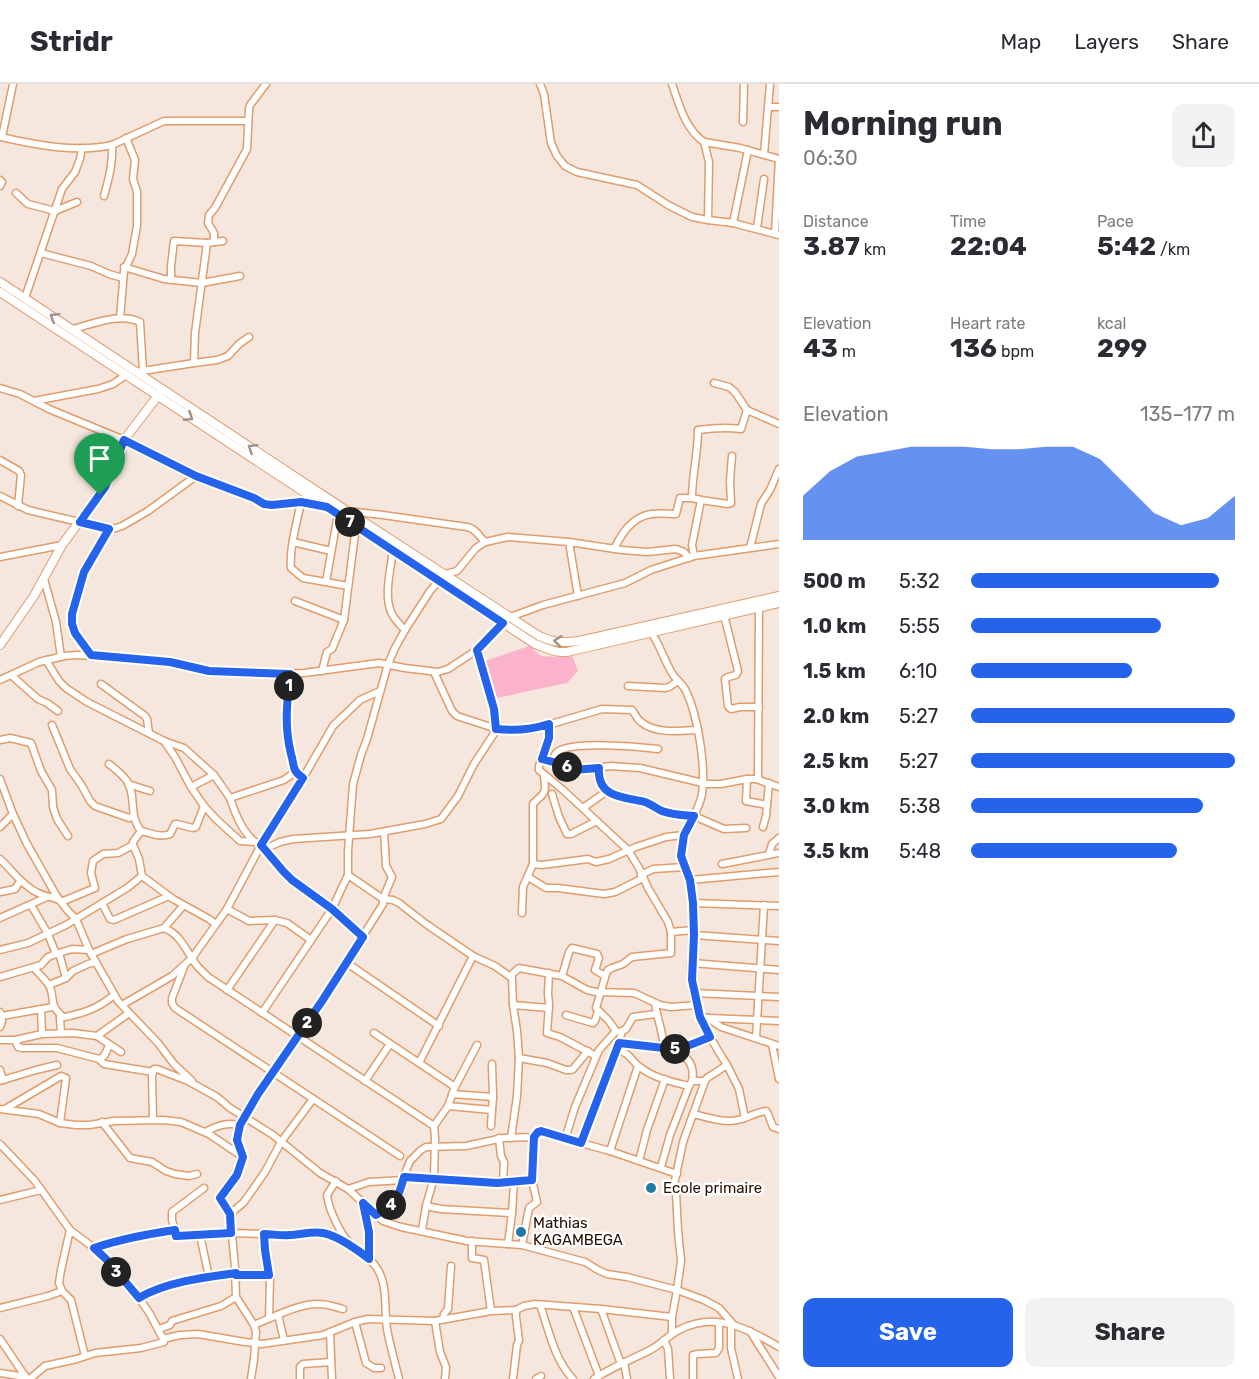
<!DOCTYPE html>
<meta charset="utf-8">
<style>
body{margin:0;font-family:Rubik,sans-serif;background:#f2f2f3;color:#2b2b33;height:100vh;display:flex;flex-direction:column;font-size:22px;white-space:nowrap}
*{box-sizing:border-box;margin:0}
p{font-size:20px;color:#7c7c81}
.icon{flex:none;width:33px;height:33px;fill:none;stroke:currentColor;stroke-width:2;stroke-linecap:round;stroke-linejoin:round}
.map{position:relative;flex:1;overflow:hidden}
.panel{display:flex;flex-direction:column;background:#fff;width:480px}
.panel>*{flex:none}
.pin{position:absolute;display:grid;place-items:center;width:51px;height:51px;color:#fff;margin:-62px -26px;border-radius:50% 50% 50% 0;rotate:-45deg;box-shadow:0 0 6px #0007}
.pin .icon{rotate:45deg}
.km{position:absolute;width:30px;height:30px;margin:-15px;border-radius:50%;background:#222;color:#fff;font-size:16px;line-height:30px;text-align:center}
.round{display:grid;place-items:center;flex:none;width:63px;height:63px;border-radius:12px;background:#f2f2f3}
.headline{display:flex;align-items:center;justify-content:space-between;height:102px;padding:0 24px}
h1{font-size:33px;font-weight:700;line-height:45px}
.stats{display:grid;grid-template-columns:repeat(3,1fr);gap:9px;height:102px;padding:6px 24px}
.stats div{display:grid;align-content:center}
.stats b{font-size:26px;font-weight:700}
.stats small{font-size:16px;font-weight:400}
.stats p{font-size:16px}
.chart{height:168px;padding:12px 24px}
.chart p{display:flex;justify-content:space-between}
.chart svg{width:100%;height:108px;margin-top:6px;fill:#2563eb;opacity:.7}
.cta{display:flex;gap:12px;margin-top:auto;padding:12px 24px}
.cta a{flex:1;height:69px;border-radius:12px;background:#2563eb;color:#fff;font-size:24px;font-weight:700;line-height:69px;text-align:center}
.cta a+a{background:#f2f2f3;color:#2b2b33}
ul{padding:0 24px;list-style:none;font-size:20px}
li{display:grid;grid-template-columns:96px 72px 1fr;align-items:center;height:45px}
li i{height:15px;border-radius:8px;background:#2563eb}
header{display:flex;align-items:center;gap:36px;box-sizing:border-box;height:84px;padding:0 30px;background:#fff;border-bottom:2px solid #e1e1e2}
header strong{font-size:28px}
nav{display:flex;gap:33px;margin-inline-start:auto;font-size:21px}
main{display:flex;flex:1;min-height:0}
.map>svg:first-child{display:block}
.green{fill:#fab3cb}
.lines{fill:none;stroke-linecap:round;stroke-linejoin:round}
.minor-casing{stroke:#e19c6a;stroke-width:9}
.tertiary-casing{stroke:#e19c6a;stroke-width:10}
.minor{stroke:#fff;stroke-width:6}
.tertiary{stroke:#fff;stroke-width:8}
.oneway{stroke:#9f938c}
.route-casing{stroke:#fff;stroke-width:12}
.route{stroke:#2563eb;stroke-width:8}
.poi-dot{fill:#1f7aa8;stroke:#fff;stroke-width:2}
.labels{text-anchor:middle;stroke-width:5;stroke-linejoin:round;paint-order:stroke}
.poi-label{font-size:15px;fill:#291000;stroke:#fff;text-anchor:start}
</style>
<header>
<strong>Stridr</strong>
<nav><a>Map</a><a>Layers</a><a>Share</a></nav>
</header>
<main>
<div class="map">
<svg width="779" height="1295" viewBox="0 0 779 1295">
<rect width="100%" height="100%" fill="#f5e7dd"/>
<path class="green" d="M529,562L541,572L558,573L572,571L578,587L567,599L492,615L482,578Z"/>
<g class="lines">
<g class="minor-casing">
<g id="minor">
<path d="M540,0L544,10L551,59L557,72L565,82L577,88L637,101L668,121L692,133L708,136L733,139L779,151"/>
<path d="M672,0C679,20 685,45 704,58L740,64L779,75"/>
<path d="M769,23H779"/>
<path d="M743,38L744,0"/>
<path d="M0,53C36,61 76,69 112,61L164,37H248"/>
<path d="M2,53L13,0"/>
<path d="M704,58L709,78L708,136"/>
<path d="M764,70L770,0"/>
<path d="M0,96L2,98L0,102"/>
<path d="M16,109L28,120L55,127L77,118"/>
<path d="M104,112C109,94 113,79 112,61"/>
<path d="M733,139L748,66"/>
<path d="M757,144L764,95"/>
<path d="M775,150L779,75"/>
<path d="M214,158V149L208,139L209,131L215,124L247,65L249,25L250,21L266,0"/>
<path d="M41,169L91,182L109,190L123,194"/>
<path d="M124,183L164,195L202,199L240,192"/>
<path d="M171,196V182L174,157L207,159L223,157"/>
<path d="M25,214L62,105L75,88L80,75L82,64"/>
<path d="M120,234L124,187L132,170L137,142V108L133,95L135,76L126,54"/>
<path d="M73,245C93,240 120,228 140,238L143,287"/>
<path d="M194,279L195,249L207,159"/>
<path d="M136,288L194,279L217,276L228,272L239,260L249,253"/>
<path d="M714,299L729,303L735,308L747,326L779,340"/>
<path d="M0,304L20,310L49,325L124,356L196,392L254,414L264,420L272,421L301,418L324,423"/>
<path d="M34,317L98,305L113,300L126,291"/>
<path d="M0,376L19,387L21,391L18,422"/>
<path d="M0,412L28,426L79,438L109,445L116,444L122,442L148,427L196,392"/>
<path d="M701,416L692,414C692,391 698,369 698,346C712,344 727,343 741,345L747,326"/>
<path d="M301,418C297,438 289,465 291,484L303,494L348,502"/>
<path d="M347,427L383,431L467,443C475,444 479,452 485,458L508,453L569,458L622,466L647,468L676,465L684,468L689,474"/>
<path d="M293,458L331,467"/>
<path d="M569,458L578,512"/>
<path d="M750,464L761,420L770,406L779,385"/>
<path d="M614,465C622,449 632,433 651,430C659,429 668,430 676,430L680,414H692"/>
<path d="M393,466C391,484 383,513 392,530C395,536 400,541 405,546"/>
<path d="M694,472L692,461L701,416L728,420L731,419L730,397L732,372"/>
<path d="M0,473L62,461"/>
<path d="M44,495L56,538L61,573"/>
<path d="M326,498L338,430"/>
<path d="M295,517L344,536L332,565L327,568L322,587"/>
<path d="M724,531L738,587L736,591L728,593L725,595L728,622L731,625L740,623H759"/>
<path d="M510,533L543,521L625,499L651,486L694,472L779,460"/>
<path d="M344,536L356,442"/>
<path d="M651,548C660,561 664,576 672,589C676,596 683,600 686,607C698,632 706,683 702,710C699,729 684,743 682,761C680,779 690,793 692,810C694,823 694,838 694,851C693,865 690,879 691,892C693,926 709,953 727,981L707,994L705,997L683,1058L674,1101L676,1109L678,1147L681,1177L677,1206L672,1233V1250"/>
<path d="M91,571L75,549L72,541V530L83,488L109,445"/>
<path d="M46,576L59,597L66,604L87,618L164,657L175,673L191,703L204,722L216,735L240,757L255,758"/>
<path d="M434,588L452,627L457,632L497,645L506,646H531L602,625L632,626C635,630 637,635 641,638C655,650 680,647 698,646"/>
<path d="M11,591L38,615L47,619L58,627"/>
<path d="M0,596L39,578L64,572L77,571L118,573L160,577L209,587L280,590L304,589L379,579L405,584L438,588L448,585L477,566L503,539"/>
<path d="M101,600L145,632L147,635L149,649"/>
<path d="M628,602L665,604L669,603L678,597"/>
<path d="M549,640C549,652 547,661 543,672C541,678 538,680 539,686L563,706L628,766L639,784L648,804L668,838L671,848V869L632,873L623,880L612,884L608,886L606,890L596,924L609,937L616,947L599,966L575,1023L565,1055"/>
<path d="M52,641L70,685L82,702L90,717L95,722L129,734L133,732"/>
<path d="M0,656L10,654L31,659L41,687L52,706L53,723L57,735L68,752"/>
<path d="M164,657L184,664L214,691L230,714L284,696L295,688"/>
<path d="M542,675L576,686L611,682L624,683L640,684L707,700H721L747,695H756L779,703"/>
<path d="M552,678C553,675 554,672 556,669C568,656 640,663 658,665"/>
<path d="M599,684L600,697L609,710L630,715L644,717L663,728L694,732L724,745L746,744"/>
<path d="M303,694L333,642L360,616L380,607"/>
<path d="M0,695L13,730L27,760L56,811L68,827L76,835L89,866L118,917L158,959L174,980L192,997"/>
<path d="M747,695L746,717L767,721"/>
<path d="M758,695L759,524"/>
<path d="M128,700L150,707"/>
<path d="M191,703L214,691"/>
<path d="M552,710L559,733L567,750H571L597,737"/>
<path d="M230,714C236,731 241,746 255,758"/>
<path d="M583,724L607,707"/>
<path d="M0,743L13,730"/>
<path d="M763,743L766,732L769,699"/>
<path d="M141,747C151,749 160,754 170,750L175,740H177L193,744L196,743L204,722"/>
<path d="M133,761L139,775L142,792L173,815L209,835L216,840"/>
<path d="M263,764L283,787L292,796L332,825L363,853"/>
<path d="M265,765L280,758L293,755L370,750L425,740L441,735L458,712L474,680L497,645L494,625L477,566"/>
<path d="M769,770L772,760L779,754"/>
<path d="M0,775C12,786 21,800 36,808C43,812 52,813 59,816"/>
<path d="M533,780L542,781L588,775L596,778L609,775L636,763L666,753L684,751"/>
<path d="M722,780L779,769"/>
<path d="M348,791L383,815L393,816L399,819L426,840L473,872L495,882L512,894L513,921L517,947L519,974L517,1012L511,1054"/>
<path d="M641,791L653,785L685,783"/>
<path d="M528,793L546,804H558L604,810L615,808L643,794"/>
<path d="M690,796L779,788"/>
<path d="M0,808L15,805L20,797"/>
<path d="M61,818L95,804L91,789L93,777L103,770L118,769L133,761V758L141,747C128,731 137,713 127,697C122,690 115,685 109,680"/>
<path d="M102,819L110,835L114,836L169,812"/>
<path d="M693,819L779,822"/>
<path d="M31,821L48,850L56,870"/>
<path d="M227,825L249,837L275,836L287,839L311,856"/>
<path d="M522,829L523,803L533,780V720C536,716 540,714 543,710C547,705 544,697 544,691"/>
<path d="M0,834L47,813"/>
<path d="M164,844C182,851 186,868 198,883C201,886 205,890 208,893L434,1042"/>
<path d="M671,848L694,846"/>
<path d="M694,851L779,857"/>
<path d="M0,866L28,859L66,841L127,804L142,792"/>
<path d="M59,869L66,894"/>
<path d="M91,870L127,855L164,844L183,822"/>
<path d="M347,879L439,942"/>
<path d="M692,879L779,886"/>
<path d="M184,883L172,914V919L175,924L400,1072"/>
<path d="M34,884C38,889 48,898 50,903C55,916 49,920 61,931L60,934L61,949"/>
<path d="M549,889L548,910L549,920L547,949L560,953L596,972"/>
<path d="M510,892L519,884L562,892L587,906L596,908L634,909L660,921L671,923L696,921"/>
<path d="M562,892L569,868L572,864L597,870L599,874L595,886L605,892"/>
<path d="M0,893L41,881L48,873L59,869L72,865L89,866"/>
<path d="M49,901L66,894L73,887L88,880L96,878"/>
<path d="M227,906L275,836"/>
<path d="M694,909L779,913"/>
<path d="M655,919C657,934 663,948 664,964"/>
<path d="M122,921L172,892L192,874L227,825L261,761L303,694C291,686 294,682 291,670C284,641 287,619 290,590"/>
<path d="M513,921L549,924"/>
<path d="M41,925L42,950"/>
<path d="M0,928L2,937L0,943"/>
<path d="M262,929L332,825L348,791V767L353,700L361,671L367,655L388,580L395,564L405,546L430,507L445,490L457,487L476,464L485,458"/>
<path d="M566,931L593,939L595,937L598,927"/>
<path d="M2,932L53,923"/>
<path d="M700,933L708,934L721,943L779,962"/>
<path d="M60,934C81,930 98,925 114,911"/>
<path d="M708,934L779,937"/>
<path d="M620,948L626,945L633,933L656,930"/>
<path d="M374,949L455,1003"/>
<path d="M97,952L129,929"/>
<path d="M756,954L764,821"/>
<path d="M0,956H15L42,950L73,949L97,952L121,968"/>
<path d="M15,956L18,963L22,964H57L99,975C105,974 107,966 109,961"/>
<path d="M619,959C643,961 700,959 692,997"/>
<path d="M772,960L779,995"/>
<path d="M671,965L688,961L710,953"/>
<path d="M617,966C631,969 630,976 640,983C653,994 673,998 689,1002L692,997H705"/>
<path d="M519,974L547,979L566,986H571L573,985L588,967"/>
<path d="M99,975L104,980L153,988"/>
<path d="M419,979L473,872"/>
<path d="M727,981L739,1005L745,1034"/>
<path d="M0,986L3,996"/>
<path d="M0,997L36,986L57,981"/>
<path d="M365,997L390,960"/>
<path d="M452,1010L493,1013"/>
<path d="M448,1022L492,1026L491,1042"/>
<path d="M0,1025L39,1030L60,1039L76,1041H89L114,1037L164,1036L181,1038L209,1050L243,1073"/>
<path d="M5,1025L61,992L66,994L60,1039"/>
<path d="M492,1026L493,1013L492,980"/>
<path d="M693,1030C710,1034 726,1040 742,1035C751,1032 757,1028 766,1027L768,1030L773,1043L779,1045"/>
<path d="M153,1036L152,991L154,985H157L188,997L217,1013L230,1024L273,1051L320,1089L348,1105L383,1137L401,1143L467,1157L522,1161L585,1178L598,1186L607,1190L627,1193L677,1206L704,1216L719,1224L733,1240"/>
<path d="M102,1038L130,1074L152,1078L166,1087L175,1090L189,1092L197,1090"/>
<path d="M205,1048C217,1042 226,1038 240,1041"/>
<path d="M499,1054L501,1072L504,1078L503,1099"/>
<path d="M581,1059C594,1021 612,986 622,947"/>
<path d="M0,1060L35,1097L70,1146L94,1164L106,1175L139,1214L150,1230L163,1255"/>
<path d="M610,1067L638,982"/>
<path d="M639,1077L647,1046L665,995"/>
<path d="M661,1083L670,1051L689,1002"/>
<path d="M404,1093L434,1094L497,1099L532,1096L534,1053"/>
<path d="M336,1097L327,1111C329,1127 342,1154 354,1164C363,1171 373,1176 378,1186C388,1203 384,1226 387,1245C390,1262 395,1278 399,1295"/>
<path d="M204,1104L172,1128V1136L176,1152L231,1149L289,1151L315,1149L329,1151L353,1163"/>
<path d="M348,1105L369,1098L403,1096"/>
<path d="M0,1116L41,1106"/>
<path d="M363,1120L369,1148V1175"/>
<path d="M426,1122L441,1125L512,1129L508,1160"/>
<path d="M512,1129L514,1098"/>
<path d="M230,1130L244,1118L265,1088L281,1058L313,1015"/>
<path d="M376,1131L396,1117L401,1108L406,1087L410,1077L421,1066L426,1063L466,1062L503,1054L534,1053L538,1048H541L610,1067L677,1090"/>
<path d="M70,1146L61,1186L59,1199L62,1207L71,1216L85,1272"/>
<path d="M422,1146L426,1122L434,1094L435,1054L434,1042L448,1022L455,1003L477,961"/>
<path d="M265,1150V1166L270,1195L269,1234"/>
<path d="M200,1151L209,1193"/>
<path d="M472,1157V1174L484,1176L491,1227"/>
<path d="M522,1161L529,1124L537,1118L532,1096"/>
<path d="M94,1164C121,1155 147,1150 175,1146"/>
<path d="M236,1191L269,1190"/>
<path d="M139,1214C164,1198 206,1193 236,1189"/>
<path d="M540,1221C549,1246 554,1275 573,1295"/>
<path d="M573,1223L599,1292"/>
<path d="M0,1224L48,1212L62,1207"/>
<path d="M601,1225L621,1280"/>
<path d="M278,1231L284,1256"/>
<path d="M443,1235L444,1230L448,1225L451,1182"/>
<path d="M435,1237L440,1268L446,1283L445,1295"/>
<path d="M355,1238L366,1279L374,1284H381"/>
<path d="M731,1239V1264L738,1295"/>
<path d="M254,1241C271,1234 300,1219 319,1220C327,1220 335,1223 343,1225"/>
<path d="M159,1245L170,1241L172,1237L175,1236L221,1222L236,1213"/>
<path d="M750,1247L779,1293"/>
<path d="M330,1248L332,1295"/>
<path d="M0,1255L25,1292"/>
<path d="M664,1256L668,1265L670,1295"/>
<path d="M624,1278L627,1295"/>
<path d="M0,1289L26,1293"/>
<path d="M31,1294L45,1282L77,1275L95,1269L141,1264L164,1258L163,1255L180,1251L198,1250L245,1258L262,1260L323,1251L355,1238L368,1235L435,1237L491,1227L516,1226L524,1222L535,1220L601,1225L672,1233"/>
<path d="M251,1295L254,1275L256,1248L254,1241L236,1213L235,1183L230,1130L220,1114L237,1091L243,1073L237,1056L240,1041L272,988L322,917L383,820V815L392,793L386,782L384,748"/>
<path d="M300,1295V1283L303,1280L331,1278"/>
<path d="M513,1295L517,1261L519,1256L516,1233V1226"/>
<path d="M536,1295L541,1292"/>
<path d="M594,1295C612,1283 633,1275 652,1265C661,1260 669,1251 679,1246C715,1227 747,1244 779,1263"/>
<path d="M693,1295V1271L698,1270L716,1269L719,1264V1239"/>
</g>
</g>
<g class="tertiary-casing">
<g id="tertiary">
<path d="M0,198L347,427L539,552C555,559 562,559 579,557L779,512"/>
<path d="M0,208L535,560C546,564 555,569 567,568L779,519"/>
<path d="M0,561L34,512L62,461L105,403L124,356L160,309"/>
</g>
</g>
<use href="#minor" class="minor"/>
<use href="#tertiary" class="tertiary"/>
</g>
<defs><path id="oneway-chevron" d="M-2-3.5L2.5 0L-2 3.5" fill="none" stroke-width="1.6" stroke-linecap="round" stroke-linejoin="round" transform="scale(1.5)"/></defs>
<g class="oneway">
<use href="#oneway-chevron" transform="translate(54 233) rotate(-148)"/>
<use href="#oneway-chevron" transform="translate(189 333) rotate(33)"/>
<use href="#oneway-chevron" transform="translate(252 364) rotate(-147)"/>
<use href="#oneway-chevron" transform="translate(558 557) rotate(-173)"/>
</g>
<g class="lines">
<g class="route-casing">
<path id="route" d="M124,356L196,392L254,414L264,420L272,421L301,418L327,423L503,539L477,566L494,625L496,645C515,647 531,646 549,640V654L542,675L557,679L572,686L599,684C597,712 620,713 641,717C649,718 655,724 662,727C672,731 684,731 694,732L684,751L681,772L690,796L693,819L694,851L692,896L700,933L710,953C696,958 679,968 664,964L619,959L581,1059L541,1047L538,1048L534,1053L532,1096L497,1099L404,1093C397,1118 397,1117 376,1131L363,1119L369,1148V1175C358,1166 338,1152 323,1149C311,1147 300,1151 289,1151C281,1152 272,1150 264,1150L265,1166L269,1191H236V1189C206,1193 165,1198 139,1214L106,1175L94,1164C121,1155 147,1150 175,1146L176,1152H177L231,1149L230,1130L220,1114L237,1091L243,1073L237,1056L240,1041L258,1010L322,917L363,853L332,825L292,796L283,787L261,761L303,694C291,686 295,682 291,670C284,641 287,620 290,590L209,587L170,578L91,571L75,549L72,540V530L84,488L109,445L80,438L105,403Z"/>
</g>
<use href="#route" class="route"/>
</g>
<g class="poi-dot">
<circle cx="651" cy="1104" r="6"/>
<circle cx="521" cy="1148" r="6"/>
</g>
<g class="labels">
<g class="poi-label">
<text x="663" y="1109">Ecole primaire</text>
<text x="533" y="1144">Mathias<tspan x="533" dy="17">KAGAMBEGA</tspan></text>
</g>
</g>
</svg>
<div class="pin" style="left:100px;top:411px;background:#1e9e55"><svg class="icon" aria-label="arrive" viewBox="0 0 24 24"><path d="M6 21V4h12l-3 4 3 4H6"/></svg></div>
<b class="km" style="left:289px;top:602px">1</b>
<b class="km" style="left:307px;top:939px">2</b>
<b class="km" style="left:116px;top:1188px">3</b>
<b class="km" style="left:391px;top:1121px">4</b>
<b class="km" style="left:675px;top:965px">5</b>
<b class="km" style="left:567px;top:683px">6</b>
<b class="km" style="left:350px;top:438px">7</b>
</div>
<section class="panel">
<div class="headline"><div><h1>Morning run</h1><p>06:30</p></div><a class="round"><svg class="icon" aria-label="share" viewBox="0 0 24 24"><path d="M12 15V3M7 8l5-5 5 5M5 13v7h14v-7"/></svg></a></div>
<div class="stats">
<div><p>Distance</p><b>3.87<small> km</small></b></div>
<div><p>Time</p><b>22:04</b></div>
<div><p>Pace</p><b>5:42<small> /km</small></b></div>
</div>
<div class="stats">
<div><p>Elevation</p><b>43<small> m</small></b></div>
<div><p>Heart rate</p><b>136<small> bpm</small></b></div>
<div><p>kcal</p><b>299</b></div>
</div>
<div class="chart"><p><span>Elevation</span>135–177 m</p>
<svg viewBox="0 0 160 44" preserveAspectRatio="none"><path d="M0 44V26L10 16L20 10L30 8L40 6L50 6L60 6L70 7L80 7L90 6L100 6L110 11L120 22L130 33L140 38L150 35L160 26V44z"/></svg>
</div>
<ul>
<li><b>500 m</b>5:32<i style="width:94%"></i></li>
<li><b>1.0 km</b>5:55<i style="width:72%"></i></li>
<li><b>1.5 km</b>6:10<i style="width:61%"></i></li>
<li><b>2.0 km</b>5:27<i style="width:100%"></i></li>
<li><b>2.5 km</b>5:27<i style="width:100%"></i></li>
<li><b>3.0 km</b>5:38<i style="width:88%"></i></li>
<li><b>3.5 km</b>5:48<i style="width:78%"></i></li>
</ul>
<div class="cta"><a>Save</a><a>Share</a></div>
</section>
</main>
